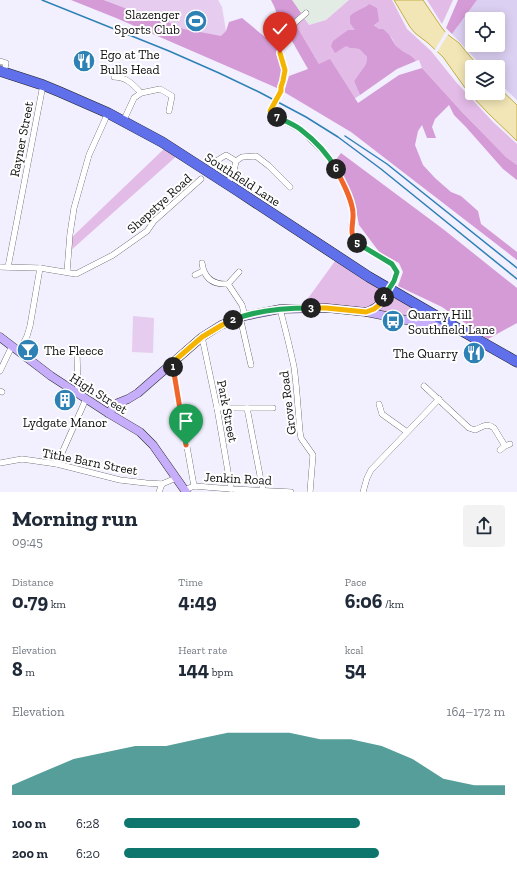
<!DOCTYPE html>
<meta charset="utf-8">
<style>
body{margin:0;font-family:"Zilla Slab",serif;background:#f2f2f3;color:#1f2937;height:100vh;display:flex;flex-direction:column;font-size:15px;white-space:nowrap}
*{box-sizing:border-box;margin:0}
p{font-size:13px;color:#747a83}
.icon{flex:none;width:22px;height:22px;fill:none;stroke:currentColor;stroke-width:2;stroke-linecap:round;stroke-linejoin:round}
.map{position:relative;height:492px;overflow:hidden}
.side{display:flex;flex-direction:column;background:#fff;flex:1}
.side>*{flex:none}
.controls{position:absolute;left:465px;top:12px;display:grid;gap:8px}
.controls a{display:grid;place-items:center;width:40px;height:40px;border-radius:4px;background:#fff;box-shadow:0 2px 10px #0003;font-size:20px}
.pin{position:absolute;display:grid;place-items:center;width:34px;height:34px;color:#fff;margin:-41px -17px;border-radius:50% 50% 50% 0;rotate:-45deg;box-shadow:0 0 4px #0007}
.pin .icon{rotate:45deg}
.km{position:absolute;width:20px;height:20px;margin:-10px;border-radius:50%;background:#222;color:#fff;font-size:11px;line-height:20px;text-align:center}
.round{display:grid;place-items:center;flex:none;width:42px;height:42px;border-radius:4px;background:#f2f2f3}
.head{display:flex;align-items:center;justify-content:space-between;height:68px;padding:0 12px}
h1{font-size:22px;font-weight:700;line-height:30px}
.stats{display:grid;grid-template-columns:repeat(3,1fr);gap:6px;height:68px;padding:4px 12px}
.stats div{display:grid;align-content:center}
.stats b{font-size:20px;font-weight:700}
.stats small{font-size:11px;font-weight:400}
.stats p{font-size:11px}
.chart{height:112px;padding:8px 12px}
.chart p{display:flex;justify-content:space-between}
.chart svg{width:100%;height:72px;margin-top:4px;fill:#0f766e;opacity:.7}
ul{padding:0 12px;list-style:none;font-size:13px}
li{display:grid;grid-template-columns:64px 48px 1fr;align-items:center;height:30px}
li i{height:10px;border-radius:5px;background:#0f766e}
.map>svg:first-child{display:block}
.industrial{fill:#e2ece5}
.farmland{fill:#dcd0f2;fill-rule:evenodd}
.green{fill:#e2bbe6}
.forest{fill:#d59bd6}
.pitch{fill:#e6ccee}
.water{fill:#f2e6b7;stroke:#c5ae42}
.pier{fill:#f2effe}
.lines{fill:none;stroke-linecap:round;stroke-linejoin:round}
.street-casing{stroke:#404040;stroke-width:6}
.secondary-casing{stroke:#2f2f2f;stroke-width:9}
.highway-casing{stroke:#1e1e1e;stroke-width:11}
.street{stroke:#fff;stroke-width:5.5}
.secondary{stroke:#c6aefa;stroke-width:8}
.highway{stroke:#6070eb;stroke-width:10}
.rail{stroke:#2e81b5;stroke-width:1.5}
.street-bridge-casing{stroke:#404040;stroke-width:6;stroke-linecap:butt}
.street-bridge{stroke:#fff;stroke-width:5.5}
.split-1-casing{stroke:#fff;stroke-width:8}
.split-2-casing{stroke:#fff;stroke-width:8}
.split-3-casing{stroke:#fff;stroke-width:8}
.split-4-casing{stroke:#fff;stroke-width:8}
.split-5-casing{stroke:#fff;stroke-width:8}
.split-6-casing{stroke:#fff;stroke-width:8}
.split-7-casing{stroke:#fff;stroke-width:8}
.split-8-casing{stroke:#fff;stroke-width:8}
.split-1{stroke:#f0652b;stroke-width:5}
.split-2{stroke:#f5b400;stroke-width:5}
.split-3{stroke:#22a559;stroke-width:5}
.split-4{stroke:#f5b400;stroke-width:5}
.split-5{stroke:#22a559;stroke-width:5}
.split-6{stroke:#f0652b;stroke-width:5}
.split-7{stroke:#22a559;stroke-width:5}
.split-8{stroke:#f5b400;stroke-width:5}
.labels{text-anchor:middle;stroke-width:4;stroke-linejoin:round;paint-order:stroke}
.poi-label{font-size:13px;fill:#0d0d0d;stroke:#fff;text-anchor:start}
.street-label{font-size:13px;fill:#0d0d0d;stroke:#fff}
</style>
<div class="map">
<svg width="517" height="492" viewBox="0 0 517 492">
<rect width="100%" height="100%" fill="#f2effe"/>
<path class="industrial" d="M293,0H349L326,20L309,25L292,1Z"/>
<path class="farmland" d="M477,0H517V100L498,82V67H483L452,34ZM472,19H498V45H472Z"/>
<g class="green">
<path d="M349,0H392L407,29L431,51L456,82L493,122L517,144V165L506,157L462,112L422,68L419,60L416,61C412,54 407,54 401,50C394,46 394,40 390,36C387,33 382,32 379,29C371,24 371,13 369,4L362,9L355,31L348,30L341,36C346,46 346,48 359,49L367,57L366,64L354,81L360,95L354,99L319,64L296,25L304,18L309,25L326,20Z"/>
<path d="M427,0H453L442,24Z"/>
<path d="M167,146L180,153L69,252V240Z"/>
<path d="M338,257L457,328L366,312L301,308Z"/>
</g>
<g class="forest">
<path d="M71,0H104L140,13L142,10L184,29L226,31L229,22L242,18L277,47L278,58L282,70L277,88L116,18Z"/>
<path d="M271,0H292L301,13L283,30L274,6Z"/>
<path d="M458,0H477L452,34L446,28Z"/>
<path d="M369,4L377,8L379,21L374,25L379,29H383C385,31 388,33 390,36C393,41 395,46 400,49C406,54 412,54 416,61L397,69L360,95L354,81L366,64L367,57L359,49L350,48L346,46L335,53L331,46L333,41L348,30H355L350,23V16C356,10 362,10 369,4Z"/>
<path d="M296,25L319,64L330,59L358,103L399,75L422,68L462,112L506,157L517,165V180L503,169L465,126L454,115L449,105L435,119L432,127L436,138H427L422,125L418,131L415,145L423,165L435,178L451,192L461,196L478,211L481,224L517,252V260L351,132L284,92L289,76L308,69L288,34Z"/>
<path d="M341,153L443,229L517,288V323L488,339L442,307L398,286L403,272L399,263L380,253L359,225L356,209L335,161Z"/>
</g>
<g class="pitch">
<path d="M104,0H218L222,7L226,31L221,36L184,29L142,10L140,14Z"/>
<path d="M133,316L154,318L153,353L132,352Z"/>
</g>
<path class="water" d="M394,0H423L442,28L447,34L459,43L479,67H472V93H498V87L517,105V141L488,113L468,92L443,57L428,43L415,33L410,27Z"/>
<path class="pier" d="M446,31L449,33L436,54L434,51Z"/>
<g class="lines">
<g class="street-casing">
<g id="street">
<path d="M0,61L6,63L4,72"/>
<path d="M114,77C126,77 133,84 141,93L160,89L172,96L169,111"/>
<path d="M281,91V87L285,70L280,53V38L282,34L306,13"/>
<path d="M271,109L270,111L273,115L299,129L307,136L330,158L350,198L353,213L351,232L356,242L392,264L397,272L394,281L389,289"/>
<path d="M123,122L134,98L141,93"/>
<path d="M213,163L226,155L236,161"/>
<path d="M227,185L234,171L236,161L242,157L256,156L269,166L290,187"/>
<path d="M202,263C204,278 213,285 228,284L242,305L245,316"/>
<path d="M0,267L40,268L76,274L80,272L113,255L147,231L154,221L201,179"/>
<path d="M8,267L43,85"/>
<path d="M67,272L70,234L74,208L89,155L108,113"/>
<path d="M195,275L203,271"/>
<path d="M228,284L239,272"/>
<path d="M280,309C285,328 290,347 294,367C297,388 298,410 300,432L301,438L313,455L310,492"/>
<path d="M240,317L251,365"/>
<path d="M202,337L217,408L231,489"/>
<path d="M19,352L27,336L30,326L40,268"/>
<path d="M77,354L78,394"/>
<path d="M172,363L194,486"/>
<path d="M0,371L12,346"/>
<path d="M424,386L469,428L475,430C482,427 487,422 494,428L505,446"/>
<path d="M0,391L2,392"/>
<path d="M379,404L382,414L407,432"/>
<path d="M217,408H273"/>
<path d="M247,408L263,491"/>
<path d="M500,450L505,446L510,444"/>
<path d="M0,463L22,459L57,464L120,480L146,483L162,484L176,478"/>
<path d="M57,464L86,399"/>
<path d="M185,490L194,486L231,489L291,492"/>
<path d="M159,492L162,484"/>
<path d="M363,492L367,478L371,470L439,399"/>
</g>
</g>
<g class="secondary-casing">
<g id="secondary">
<path d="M366,312C380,307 382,301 389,289"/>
<path d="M0,337L51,376L108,413L140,432L153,445L186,492"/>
<path d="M108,413L118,403L128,399L138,393L202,337L221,325L245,316L280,309L327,308L366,312L426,324L456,328"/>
</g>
</g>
<g class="highway-casing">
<path id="highway" d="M0,71L43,85L60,92L108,113L162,142L238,191L369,277L457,328L517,362"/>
</g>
<use href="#street" class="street"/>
<use href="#secondary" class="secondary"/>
<use href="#highway" class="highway"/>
<g class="rail">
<path d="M42,0L169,51L219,73L259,92L306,117L338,137L381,169L517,279"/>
<path d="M345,136L387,164L517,268"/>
</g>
<g class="street-bridge-casing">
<path id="street-bridge" d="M271,109L281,91"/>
</g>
<use href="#street-bridge" class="street-bridge"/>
</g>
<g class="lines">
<g class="split-1-casing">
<path id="split-1" d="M173,367L186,445"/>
</g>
<g class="split-2-casing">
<path id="split-2" d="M173,367L172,363L202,337L222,325L233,320"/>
</g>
<g class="split-3-casing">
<path id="split-3" d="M233,320C256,310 286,308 311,308"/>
</g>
<g class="split-4-casing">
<path id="split-4" d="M311,308H326L366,312L374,309L379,305L384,297"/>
</g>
<g class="split-5-casing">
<path id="split-5" d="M357,243L392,264L397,272L394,281L384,297"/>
</g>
<g class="split-6-casing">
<path id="split-6" d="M336,169C342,182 352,198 353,213C354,224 348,233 357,243"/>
</g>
<g class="split-7-casing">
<path id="split-7" d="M277,117C285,121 293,124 300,129C313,139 328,154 336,169"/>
</g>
<g class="split-8-casing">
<path id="split-8" d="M277,117L273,115L270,111L281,91V87L283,81L285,70L280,53"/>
</g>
<use href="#split-1" class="split-1"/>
<use href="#split-2" class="split-2"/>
<use href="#split-3" class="split-3"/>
<use href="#split-4" class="split-4"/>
<use href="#split-5" class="split-5"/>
<use href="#split-6" class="split-6"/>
<use href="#split-7" class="split-7"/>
<use href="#split-8" class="split-8"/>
</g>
<defs>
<g id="stadium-disc" transform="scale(1.15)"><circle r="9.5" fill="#2e81b5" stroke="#fff"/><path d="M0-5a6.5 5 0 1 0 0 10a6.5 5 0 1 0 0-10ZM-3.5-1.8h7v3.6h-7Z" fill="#fff"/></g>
<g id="restaurant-disc" transform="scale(1.15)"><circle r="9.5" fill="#2e81b5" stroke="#fff"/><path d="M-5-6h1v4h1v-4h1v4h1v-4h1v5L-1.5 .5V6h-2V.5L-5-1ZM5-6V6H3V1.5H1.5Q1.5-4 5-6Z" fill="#fff"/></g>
<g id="bus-disc" transform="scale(1.15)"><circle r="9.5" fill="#2e81b5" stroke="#fff"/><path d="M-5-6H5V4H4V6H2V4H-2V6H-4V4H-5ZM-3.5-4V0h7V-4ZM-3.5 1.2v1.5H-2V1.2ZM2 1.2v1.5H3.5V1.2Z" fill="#fff"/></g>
<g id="bar-disc" transform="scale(1.15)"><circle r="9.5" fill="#2e81b5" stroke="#fff"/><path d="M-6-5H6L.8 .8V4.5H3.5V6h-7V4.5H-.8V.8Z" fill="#fff"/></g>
<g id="building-disc" transform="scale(1.15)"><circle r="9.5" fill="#2e81b5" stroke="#fff"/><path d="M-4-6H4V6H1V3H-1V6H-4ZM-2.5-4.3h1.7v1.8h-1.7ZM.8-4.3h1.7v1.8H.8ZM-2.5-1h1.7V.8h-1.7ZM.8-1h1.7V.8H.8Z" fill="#fff"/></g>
</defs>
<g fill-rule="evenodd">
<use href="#stadium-disc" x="196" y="21"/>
<use href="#restaurant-disc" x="84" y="61"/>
<use href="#bus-disc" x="393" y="321"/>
<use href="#bar-disc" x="28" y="350"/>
<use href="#restaurant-disc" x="474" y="353"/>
<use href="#building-disc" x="65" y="400"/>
</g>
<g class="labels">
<g class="poi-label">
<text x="180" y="19" text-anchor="end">Slazenger<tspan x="180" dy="15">Sports Club</tspan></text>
<text x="100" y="59">Ego at The<tspan x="100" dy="15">Bulls Head</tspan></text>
<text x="408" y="319">Quarry Hill<tspan x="408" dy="15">Southfield Lane</tspan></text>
<text x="44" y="355">The Fleece</text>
<text x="458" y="358" text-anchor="end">The Quarry</text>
<text x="65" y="427" text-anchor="middle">Lydgate Manor</text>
</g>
<g class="street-label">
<text transform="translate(21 139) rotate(-79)" y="5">Rayner Street</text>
<text transform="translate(243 179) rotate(33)" y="5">Southfield Lane</text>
<text transform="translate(159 203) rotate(-42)" y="5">Shepstye Road</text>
<text transform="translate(99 393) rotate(32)" y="5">High Street</text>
<text transform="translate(287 403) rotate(-97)" y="5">Grove Road</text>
<text transform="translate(228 411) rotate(79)" y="5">Park Street</text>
<text transform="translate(90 461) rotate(11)" y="5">Tithe Barn Street</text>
<text transform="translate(238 478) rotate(3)" y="5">Jenkin Road</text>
</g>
</g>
</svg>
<div class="controls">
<a><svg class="icon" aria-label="locate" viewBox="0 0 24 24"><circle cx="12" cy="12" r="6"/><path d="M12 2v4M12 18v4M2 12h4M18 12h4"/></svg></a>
<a><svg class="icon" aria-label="layers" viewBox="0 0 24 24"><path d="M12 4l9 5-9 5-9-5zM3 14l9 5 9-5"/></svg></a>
</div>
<div class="pin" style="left:186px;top:445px;background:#1e9e55"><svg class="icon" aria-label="arrive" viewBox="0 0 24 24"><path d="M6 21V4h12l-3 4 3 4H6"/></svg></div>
<div class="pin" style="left:280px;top:53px;background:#d93025"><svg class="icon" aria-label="check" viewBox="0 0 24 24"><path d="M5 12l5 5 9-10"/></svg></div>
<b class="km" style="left:173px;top:367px">1</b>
<b class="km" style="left:233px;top:320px">2</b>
<b class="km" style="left:311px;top:308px">3</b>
<b class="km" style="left:384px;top:297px">4</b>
<b class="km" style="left:357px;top:243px">5</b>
<b class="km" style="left:336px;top:169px">6</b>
<b class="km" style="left:277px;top:117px">7</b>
</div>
<section class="side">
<div class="head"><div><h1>Morning run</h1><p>09:45</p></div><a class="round"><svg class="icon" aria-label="share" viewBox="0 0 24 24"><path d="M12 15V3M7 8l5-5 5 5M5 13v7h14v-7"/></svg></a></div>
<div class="stats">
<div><p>Distance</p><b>0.79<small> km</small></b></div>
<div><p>Time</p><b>4:49</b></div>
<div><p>Pace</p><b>6:06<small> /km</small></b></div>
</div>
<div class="stats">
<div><p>Elevation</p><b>8<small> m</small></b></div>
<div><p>Heart rate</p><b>144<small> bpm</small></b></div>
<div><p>kcal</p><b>54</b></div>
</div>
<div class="chart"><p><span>Elevation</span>164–172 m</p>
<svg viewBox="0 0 160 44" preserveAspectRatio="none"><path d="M0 44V38L10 30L20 22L30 18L40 14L50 14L60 10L70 6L80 6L90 6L100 10L110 10L120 14L130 22L140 34L150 38L160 38V44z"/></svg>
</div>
<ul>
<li><b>100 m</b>6:28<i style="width:62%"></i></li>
<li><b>200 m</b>6:20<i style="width:67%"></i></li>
</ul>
</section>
